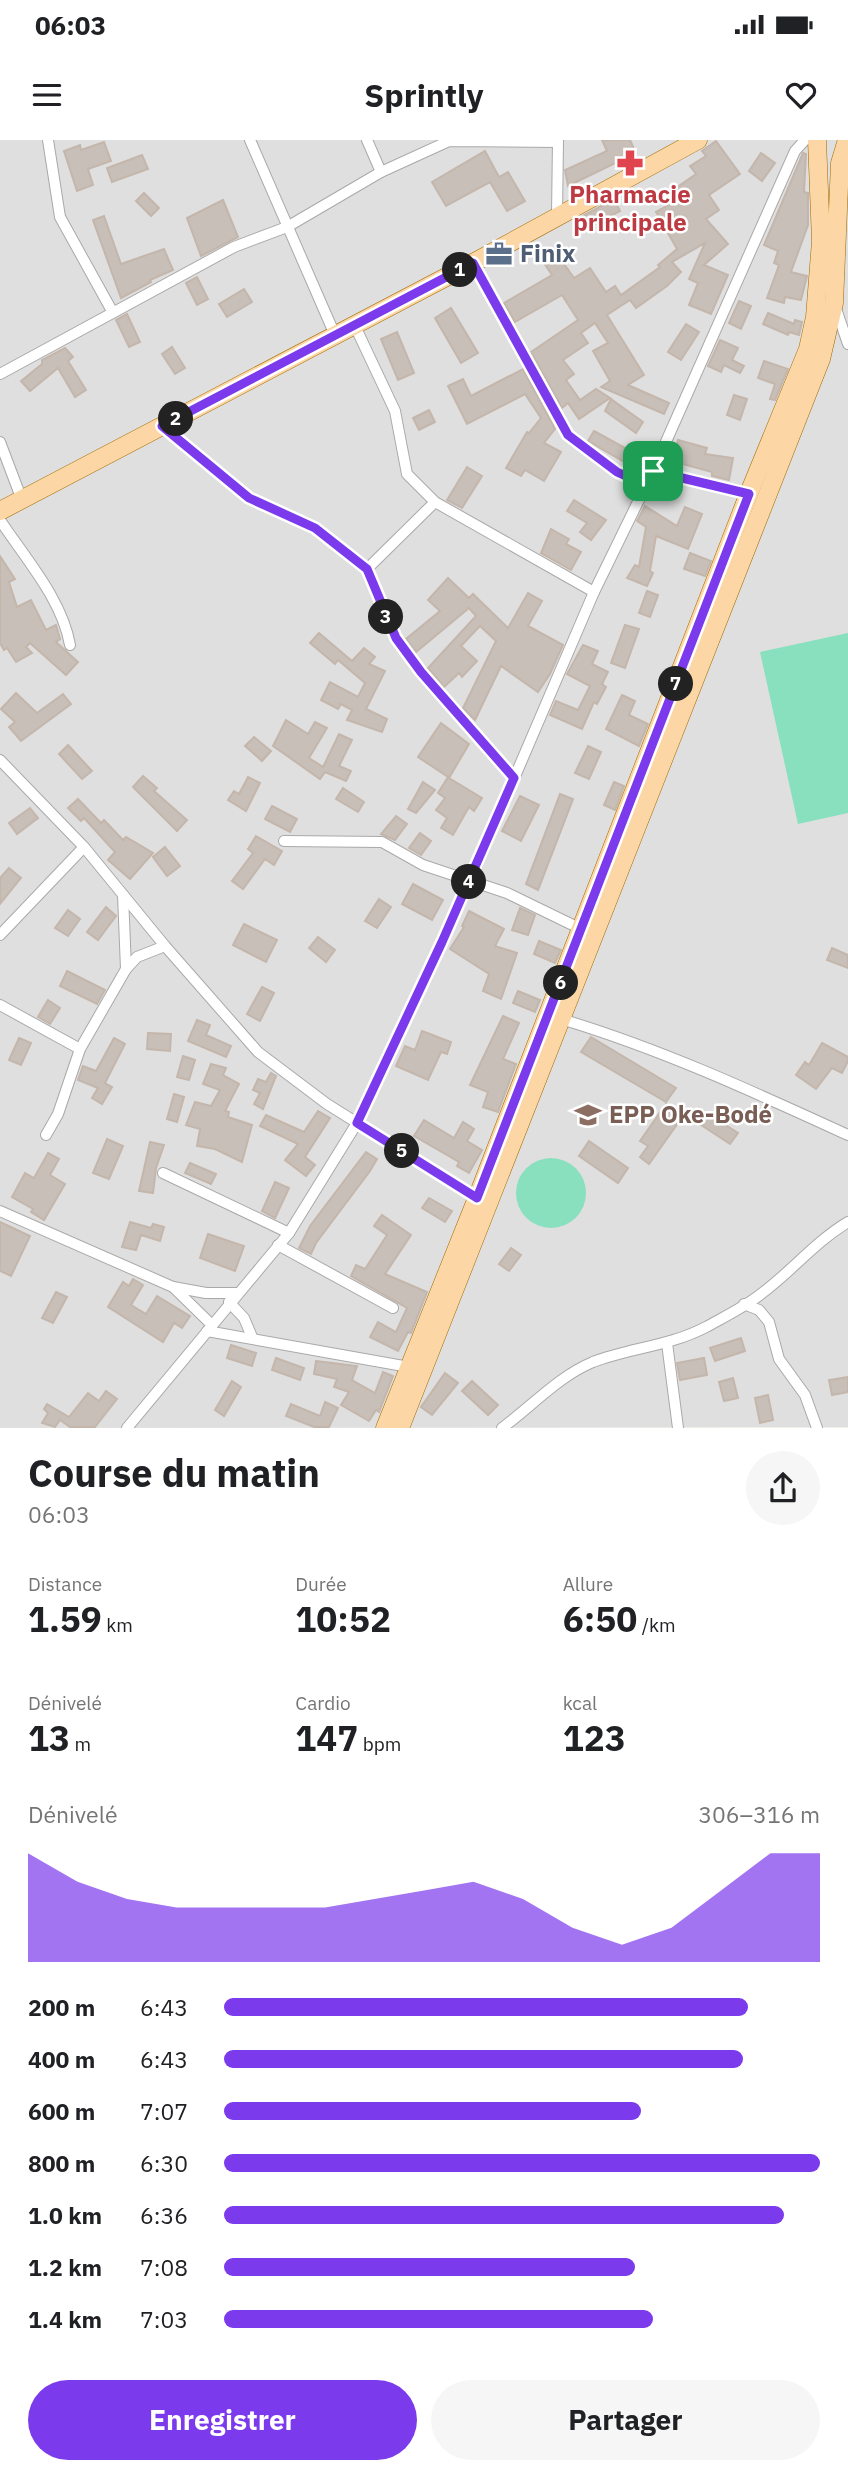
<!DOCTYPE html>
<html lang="fr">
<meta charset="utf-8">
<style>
body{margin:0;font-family:"IBM Plex Sans",sans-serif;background:#f6f6f6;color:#202124;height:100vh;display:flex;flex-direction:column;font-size:26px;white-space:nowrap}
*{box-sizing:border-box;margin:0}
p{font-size:23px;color:#757577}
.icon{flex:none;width:38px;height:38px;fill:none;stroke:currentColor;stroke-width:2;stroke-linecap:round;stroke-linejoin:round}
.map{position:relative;height:1288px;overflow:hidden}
.drawer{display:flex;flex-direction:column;background:#fff;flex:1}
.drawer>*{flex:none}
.pin{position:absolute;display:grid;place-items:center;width:60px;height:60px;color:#fff;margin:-30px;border-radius:14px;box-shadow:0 4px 10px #0006}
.km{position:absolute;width:35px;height:35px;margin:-18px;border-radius:50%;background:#222;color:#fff;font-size:19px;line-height:35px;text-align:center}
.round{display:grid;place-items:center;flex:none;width:74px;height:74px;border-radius:37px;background:#f6f6f6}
.overview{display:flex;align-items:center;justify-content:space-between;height:119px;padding:0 28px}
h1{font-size:38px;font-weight:700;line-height:52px}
.metrics{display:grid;grid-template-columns:repeat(3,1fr);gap:10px;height:119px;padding:7px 28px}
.metrics div{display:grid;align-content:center}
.metrics b{font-size:35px;font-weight:700}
.metrics small{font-size:19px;font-weight:400}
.metrics p{font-size:19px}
.chart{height:196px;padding:14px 28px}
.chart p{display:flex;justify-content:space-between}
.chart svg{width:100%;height:126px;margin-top:7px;fill:#7c3aed;opacity:.7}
.button{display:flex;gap:14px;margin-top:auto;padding:14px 28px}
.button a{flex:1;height:80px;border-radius:42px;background:#7c3aed;color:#fff;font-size:28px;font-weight:700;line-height:80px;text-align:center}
.button a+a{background:#f6f6f6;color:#202124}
ul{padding:0 28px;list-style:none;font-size:23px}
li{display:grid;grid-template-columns:112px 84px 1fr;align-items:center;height:52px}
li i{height:18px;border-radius:9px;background:#7c3aed}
.status{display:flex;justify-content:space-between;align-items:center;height:49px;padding:0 35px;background:#fff;direction:ltr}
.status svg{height:19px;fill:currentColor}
header{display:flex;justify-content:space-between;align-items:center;height:91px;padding:0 28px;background:#fff;font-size:32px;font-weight:700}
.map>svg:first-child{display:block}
.residential{fill:#e0dfdf}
.pitch{fill:#88e0be}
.building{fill:#c7bfb8;stroke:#c4b6ab;stroke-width:2}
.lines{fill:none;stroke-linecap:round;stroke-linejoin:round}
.minor-casing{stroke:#a9a9a9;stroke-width:12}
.primary-casing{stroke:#a06b00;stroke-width:19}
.minor{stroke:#fff;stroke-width:10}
.primary{stroke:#fcd6a4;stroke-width:18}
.route-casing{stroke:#fff;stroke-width:14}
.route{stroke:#7c3aed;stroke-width:9}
.labels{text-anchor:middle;stroke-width:5;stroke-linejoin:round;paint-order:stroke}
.health-label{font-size:24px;font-weight:bold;fill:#be3a42;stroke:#fff}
.service-label{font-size:24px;font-weight:bold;fill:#4e5e75;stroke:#fff;text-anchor:start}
.education-label{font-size:24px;font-weight:bold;fill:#785e54;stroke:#fff;text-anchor:start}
</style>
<div class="status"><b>06:03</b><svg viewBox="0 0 49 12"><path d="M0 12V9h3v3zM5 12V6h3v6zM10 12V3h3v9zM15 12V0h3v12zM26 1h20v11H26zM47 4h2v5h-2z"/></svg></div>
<header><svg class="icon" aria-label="menu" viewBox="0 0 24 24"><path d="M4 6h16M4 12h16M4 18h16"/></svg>Sprintly<svg class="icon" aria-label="heart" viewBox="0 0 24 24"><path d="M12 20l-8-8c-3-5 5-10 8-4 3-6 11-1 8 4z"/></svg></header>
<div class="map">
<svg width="848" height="1288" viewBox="0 0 848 1288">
<rect width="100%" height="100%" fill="#f2efe9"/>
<path class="residential" d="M0,0H848V1287L0,1288Z"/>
<g class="pitch">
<path d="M848,493V673L798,684L760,512Z"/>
<circle cx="551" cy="1053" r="35"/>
</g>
<g class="building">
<path d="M602,0H630L636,13L568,46L565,30L607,11Z"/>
<path d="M716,1L740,34L709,55L719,70L706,79L728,104L704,125L728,135L711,174L689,165L698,143L689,139L705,103L672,122L681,132L667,146L636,168L630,160L607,175L644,235L628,245L669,263L664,274L601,247L610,241L593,211L608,203L595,183L581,193L588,203L563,220L574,234L566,240L580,260L596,249L610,258L579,279L568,263L562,268L531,212L578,180L562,155L515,182L504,163L552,135L544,123L557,114L574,138L590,128L606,152L615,146L621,155L660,127L658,125L677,109L656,72L683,57L676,48L696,34L690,26L706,16L702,11Z"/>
<path d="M104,2L111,21L88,29L93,45L77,51L64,11L80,5L81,10Z"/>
<path d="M485,11L499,37L508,32L525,61L507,71L490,42L446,66L432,42Z"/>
<path d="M761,13L775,23L762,41L749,31Z"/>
<path d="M803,13L806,14L804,52L808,53V85L791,132L807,136L801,160L785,157L784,163L767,158L779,125L774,123L778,111L764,105Z"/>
<path d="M142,15L148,29L112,42L107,28Z"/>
<path d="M144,53L159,68L151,76L136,61Z"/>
<path d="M614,59L620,71L585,89L579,78Z"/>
<path d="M223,60L238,97L201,116L187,78Z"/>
<path d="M104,76L121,124L164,109L173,130L150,140L151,142L121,158L93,80Z"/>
<path d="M197,137L208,159L197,165L186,143Z"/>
<path d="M244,149L252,162L227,177L219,164Z"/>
<path d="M739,161L751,166L741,189L729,183Z"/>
<path d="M451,168L478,213L461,223L435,178Z"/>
<path d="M768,173L794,184L795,180L802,182L799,195L789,192L788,195L763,184Z"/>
<path d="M127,174L140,202L129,207L116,180Z"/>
<path d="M686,184L699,192L681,220L668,212Z"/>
<path d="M397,192L414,233L398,240L381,199Z"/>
<path d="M720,200L738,208L732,220L744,226L740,233L724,225L721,232L708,226Z"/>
<path d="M172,207L185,228L175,234L162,214Z"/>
<path d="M65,208L73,217L68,221L86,250L75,257L58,228L30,251L21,241L42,224V220Z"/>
<path d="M764,221L788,229L775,260L770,259L775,244L758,238Z"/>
<path d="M523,229L555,289L544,303L561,312L544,341L525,330L521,336L506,328L527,292L529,293L541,278L525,254L467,284L448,246L463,239L471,256Z"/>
<path d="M734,255L747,259L740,280L727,275Z"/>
<path d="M611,259L643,282L636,293L605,271Z"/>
<path d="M429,270L435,282L419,290L413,278Z"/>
<path d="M594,291L634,313L628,324L588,301Z"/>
<path d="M678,300L707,308L705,314L733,318L729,340L712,336V332L672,321Z"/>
<path d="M467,327L482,336L462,368L447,360Z"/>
<path d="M574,360L606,380L591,400L580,392L587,383L567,371Z"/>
<path d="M645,366L677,386L685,367L702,374L688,409L656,396L650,431L653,433L647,446L627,438L635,425L639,427L646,387L637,381Z"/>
<path d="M551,389L569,399L566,404L581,412L571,430L541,413Z"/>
<path d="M690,413L711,421L705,436L684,429Z"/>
<path d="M0,416L15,439L9,442L17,467L31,460L46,490L56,485L60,499L56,502L78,522L66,535L30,503L26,507L32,513L16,522L7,508L4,510L0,503Z"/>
<path d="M448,438L469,458L473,454L508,488L528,453L542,461L528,486L563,505L550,534L538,552L501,526L475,580L463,568L496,501L480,486L461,506L477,521L462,537L459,533L444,547L428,528L476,476L469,468L416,512L406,499L440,471L428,460Z"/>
<path d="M647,451L658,455L650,477L639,473Z"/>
<path d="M625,485L639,489L625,528L611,523Z"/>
<path d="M319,493L352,521L364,508L375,517L369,524L385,531L366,569L387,579L382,592L347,580L352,570L341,564L338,569L321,560L330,542L358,557L365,543L338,520L335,524L310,503Z"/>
<path d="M583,505L598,511L592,524L608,532L602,544L606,547L597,564L594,562L582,589L550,575L556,561L578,570L590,546L567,534Z"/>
<path d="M16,553L37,573L63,554L71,564L21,601L9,587L15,582L1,569Z"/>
<path d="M622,555L635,561L629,575L648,584L639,606L606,589Z"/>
<path d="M286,580L308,594L315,582L327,588L309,618L323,627L339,594L352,600L339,626L351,631L346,641L325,632L320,639L273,606Z"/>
<path d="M441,583L469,604L449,638L482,658L474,671L469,667L453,695L441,688L447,678L436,670L445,658L438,653L448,637L418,617Z"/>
<path d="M254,597L271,611L262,621L245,606Z"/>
<path d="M68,605L92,631L82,639L59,614Z"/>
<path d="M588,606L601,612L589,639L575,633Z"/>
<path d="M143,636L157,648L154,651L187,680L177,691L133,647Z"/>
<path d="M248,637L260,643L246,671L228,660L234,651L239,654Z"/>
<path d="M423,642L435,650L416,673L408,669Z"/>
<path d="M614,642L624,646L615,670L604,665Z"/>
<path d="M343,648L364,662L358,672L336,659Z"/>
<path d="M560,654L573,659L538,750L526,744Z"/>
<path d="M520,656L539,665L521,701L502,691Z"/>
<path d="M78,659L101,683L104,680L123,700L126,697L153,713L130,739L108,720L115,712L84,678L81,681L68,668Z"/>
<path d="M272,666L297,679L290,692L265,679Z"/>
<path d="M30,668L38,678L17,694L9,683Z"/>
<path d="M396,676L407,684L395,700L381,694Z"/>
<path d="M420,693L431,701L421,715L409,708Z"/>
<path d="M256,696L282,711L274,725L265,719L243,749L232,741L253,713L248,709Z"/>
<path d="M165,707L180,726L167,736L153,717Z"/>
<path d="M9,728L21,738L0,764V738Z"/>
<path d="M413,744L443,760L432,780L402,764Z"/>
<path d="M379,759L391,767L377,788L365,781Z"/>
<path d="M106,767L116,776L98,800L87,792Z"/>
<path d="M520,768L535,775L528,795L512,790Z"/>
<path d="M68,770L80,779L68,796L55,788Z"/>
<path d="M469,771L504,789L495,806L517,813L501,859L483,851L489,834L450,809L464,787L462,786Z"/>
<path d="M244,784L277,800L266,822L233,805Z"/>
<path d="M318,797L335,810L326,822L309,808Z"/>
<path d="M539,801L561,810L555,823L534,814Z"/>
<path d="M832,808L848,815V828L827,820Z"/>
<path d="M67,831L105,850L97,864L60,846Z"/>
<path d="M262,847L274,853L260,881L247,874Z"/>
<path d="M518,851L540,860L535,872L513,863Z"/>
<path d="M48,860L60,868L50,884L38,877Z"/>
<path d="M503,876L519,883L503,919L516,924L498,972L483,967L488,952L470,945Z"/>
<path d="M197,880L210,885L206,895L231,906L226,917L188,901Z"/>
<path d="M422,891L451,902L447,914L441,912L428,940L396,926L405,906L415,910Z"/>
<path d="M148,893L171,894L170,911L147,909Z"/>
<path d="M591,897L676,948L666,962L581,912Z"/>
<path d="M19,898L31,903L21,925L9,920Z"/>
<path d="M114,898L125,904L105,943L112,947L102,964L92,958L98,948L78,940L83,926L96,931Z"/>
<path d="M822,903L848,917V921L842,933L832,928L816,949L796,935L805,922L809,925Z"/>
<path d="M183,916L195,920L189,940L177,937Z"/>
<path d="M211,924L226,928L223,935L239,944L225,971L229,972L228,977L252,985L242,1022L215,1009L197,1006L200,989L186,985L195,962L211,966L220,950L203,944Z"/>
<path d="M271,933L276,936L263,969L254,964L260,953L253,950L258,939L266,942Z"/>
<path d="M174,954L184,957L177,982L167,979Z"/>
<path d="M666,964L683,976L649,1024L640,1017L648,1006L640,1001Z"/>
<path d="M699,968L738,993L730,1004L692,979Z"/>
<path d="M318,971L330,978L305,1017L315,1025L306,1036L285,1020L298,1004L260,986L266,975L304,992Z"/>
<path d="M424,980L454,998L463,982L474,989L467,1001L482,1010L469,1033L457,1026L459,1022L414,996Z"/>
<path d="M107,999L123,1006L109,1039L93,1033Z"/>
<path d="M589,1001L628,1028L618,1043L579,1016Z"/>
<path d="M150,1002L164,1005L156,1028L153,1053L139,1051Z"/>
<path d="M366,1012L377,1019L370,1031L316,1103L311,1114L299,1108L310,1086Z"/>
<path d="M48,1013L59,1019L50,1035L65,1044L44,1080L31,1072L33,1069L12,1057L25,1033L34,1038Z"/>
<path d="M190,1023L216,1034L211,1044L185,1033Z"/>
<path d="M275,1042L289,1048L275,1078L262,1071Z"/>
<path d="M429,1058L452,1071L445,1082L422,1068Z"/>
<path d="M382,1075L411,1095L385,1134L427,1152L411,1193L408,1192L398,1211L370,1197L378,1182L396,1192L407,1168L351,1136L356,1125L365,1129L387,1095L374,1086Z"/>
<path d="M0,1082L30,1096L11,1136L0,1131Z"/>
<path d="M130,1082L151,1088L153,1084L164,1087L160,1101L141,1095L136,1110L122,1107Z"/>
<path d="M208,1094L244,1106L235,1131L200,1118Z"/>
<path d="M511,1108L521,1115L509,1131L499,1124Z"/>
<path d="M133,1139L143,1145L131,1165L146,1174L157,1156L190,1176L182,1188L174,1183L163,1202L108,1167L123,1142L129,1146Z"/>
<path d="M56,1152L67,1157L53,1183L42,1178Z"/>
<path d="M741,1198L745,1211L715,1221L710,1208Z"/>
<path d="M231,1205L256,1213L252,1226L227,1218Z"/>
<path d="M276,1218L304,1228L300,1240L272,1230Z"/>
<path d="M704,1218L707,1235L680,1240L677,1223Z"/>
<path d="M316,1221L357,1226L352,1240L375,1253L383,1232L393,1236L379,1272L376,1270L369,1281L341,1265L349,1252L334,1247L337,1239L314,1234Z"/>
<path d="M445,1233L458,1243L432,1275L421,1267Z"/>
<path d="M848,1237V1252L832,1255L829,1240Z"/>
<path d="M733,1238L738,1258L724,1261L719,1242Z"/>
<path d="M232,1241L241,1247L224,1276L215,1270Z"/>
<path d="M472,1241L498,1265L488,1275L462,1251Z"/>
<path d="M106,1251L117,1259L95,1287H70L60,1280L55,1287L42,1283L48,1273L44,1269L47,1264L69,1277L88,1253L99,1261Z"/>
<path d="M768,1255L773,1280L760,1283L755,1258Z"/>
<path d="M325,1262L338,1268L329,1287H314L286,1276L291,1264L320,1276Z"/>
</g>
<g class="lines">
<g class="minor-casing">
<g id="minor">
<path d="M48,0L60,77L112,171"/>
<path d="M250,0L335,195"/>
<path d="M367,0L381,32"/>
<path d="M557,76L558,0"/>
<path d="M473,123L568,295L617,333L646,345"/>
<path d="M835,166L848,204"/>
<path d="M354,184L395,271L407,334L435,362L594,452"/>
<path d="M0,234L234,107L287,87L381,32L449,1L558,2"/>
<path d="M162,286L249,358L315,388L367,429L396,498L421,532L514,638"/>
<path d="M0,302L22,360"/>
<path d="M653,331L749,353"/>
<path d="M0,380C25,418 62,459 70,505"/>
<path d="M367,429L435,362"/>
<path d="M0,620L84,707L165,806L258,912L327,964L477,1058"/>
<path d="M284,701L382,702L423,725L507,753L581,789"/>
<path d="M123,755L126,829"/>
<path d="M0,795L84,707"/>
<path d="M0,865L80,909"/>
<path d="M561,879C661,909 754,952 848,995"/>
<path d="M46,995L58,974L80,909L126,829L137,817L165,806"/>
<path d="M163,1033L289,1093"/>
<path d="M0,1071L173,1147L212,1185"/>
<path d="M278,1105L393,1168"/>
<path d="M173,1147L206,1153H237"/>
<path d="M229,1162L244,1178L252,1197"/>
<path d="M744,1164L759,1170L769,1182L779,1219L805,1255L817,1288"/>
<path d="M207,1191L409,1227"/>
<path d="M667,1203L678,1288"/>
<path d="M127,1288L289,1093L357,983L471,739L594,452L653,331L795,11L805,0"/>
<path d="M502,1288C532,1266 559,1236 593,1222C630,1208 670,1206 706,1187C724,1177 745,1167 761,1154C792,1131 815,1102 848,1082"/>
</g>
</g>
<g class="primary-casing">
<g id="primary">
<path d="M0,371L473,123L698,0"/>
<path d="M385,1288L477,1058L749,353L808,209L815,177L821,101L817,0"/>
<path d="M400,1288L821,219L834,163L840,23L847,0"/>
</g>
</g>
<use href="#minor" class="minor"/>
<use href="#primary" class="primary"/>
</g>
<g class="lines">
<g class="route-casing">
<path id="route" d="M473,123L568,295L617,332L646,345L653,331L749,354L477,1058L357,983L442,802L514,638L421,532L396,498L367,429L315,388L249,358L162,286Z"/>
</g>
<use href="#route" class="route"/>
</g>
<defs>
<g id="pharmacy-bare" transform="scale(2.1)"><path d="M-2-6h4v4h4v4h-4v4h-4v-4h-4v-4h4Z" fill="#e0444e" stroke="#fff" stroke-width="2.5" paint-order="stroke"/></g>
<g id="office-bare" transform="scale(2.1)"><path d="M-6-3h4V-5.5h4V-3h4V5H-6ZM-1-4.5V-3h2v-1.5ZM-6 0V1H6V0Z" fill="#5c6f8a" stroke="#fff" stroke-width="2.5" paint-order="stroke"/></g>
<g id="school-bare" transform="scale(2.1)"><path d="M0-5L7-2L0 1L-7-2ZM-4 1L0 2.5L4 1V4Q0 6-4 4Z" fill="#8d6e63" stroke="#fff" stroke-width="2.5" paint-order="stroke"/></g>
</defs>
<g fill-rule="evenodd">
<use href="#pharmacy-bare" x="630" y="23"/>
<use href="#office-bare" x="499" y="114"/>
<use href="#school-bare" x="588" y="975"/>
</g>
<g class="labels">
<g class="health-label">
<text x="630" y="63">Pharmacie<tspan x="630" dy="28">principale</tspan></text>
</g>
<g class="service-label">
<text x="520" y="122">Finix</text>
</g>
<g class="education-label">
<text x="609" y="983">EPP Oke-Bodé</text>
</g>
</g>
</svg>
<div class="pin" style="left:653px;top:331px;background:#1e9e55"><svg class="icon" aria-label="arrive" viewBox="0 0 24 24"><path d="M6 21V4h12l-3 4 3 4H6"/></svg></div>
<b class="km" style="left:460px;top:130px">1</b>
<b class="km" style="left:176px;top:279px">2</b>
<b class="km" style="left:386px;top:477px">3</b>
<b class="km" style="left:469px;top:742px">4</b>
<b class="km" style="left:402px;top:1011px">5</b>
<b class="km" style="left:561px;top:843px">6</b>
<b class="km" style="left:676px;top:544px">7</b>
</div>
<section class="drawer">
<div class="overview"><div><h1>Course du matin</h1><p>06:03</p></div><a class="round"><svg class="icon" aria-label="share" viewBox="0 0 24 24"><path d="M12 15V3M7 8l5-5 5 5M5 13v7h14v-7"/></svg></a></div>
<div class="metrics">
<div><p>Distance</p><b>1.59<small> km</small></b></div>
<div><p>Durée</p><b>10:52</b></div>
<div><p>Allure</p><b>6:50<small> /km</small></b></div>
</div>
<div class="metrics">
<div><p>Dénivelé</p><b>13<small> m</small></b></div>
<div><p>Cardio</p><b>147<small> bpm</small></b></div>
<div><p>kcal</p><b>123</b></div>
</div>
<div class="chart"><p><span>Dénivelé</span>306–316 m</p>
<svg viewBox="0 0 160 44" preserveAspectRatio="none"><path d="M0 44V6L10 16L20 22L30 25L40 25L50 25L60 25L70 22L80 19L90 16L100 22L110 32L120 38L130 32L140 19L150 6L160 6V44z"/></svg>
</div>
<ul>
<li><b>200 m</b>6:43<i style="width:88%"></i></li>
<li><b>400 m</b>6:43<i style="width:87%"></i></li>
<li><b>600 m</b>7:07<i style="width:70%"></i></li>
<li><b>800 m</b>6:30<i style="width:100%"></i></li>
<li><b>1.0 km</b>6:36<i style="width:94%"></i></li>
<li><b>1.2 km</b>7:08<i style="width:69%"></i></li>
<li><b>1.4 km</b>7:03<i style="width:72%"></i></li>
</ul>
<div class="button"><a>Enregistrer</a><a>Partager</a></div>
</section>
